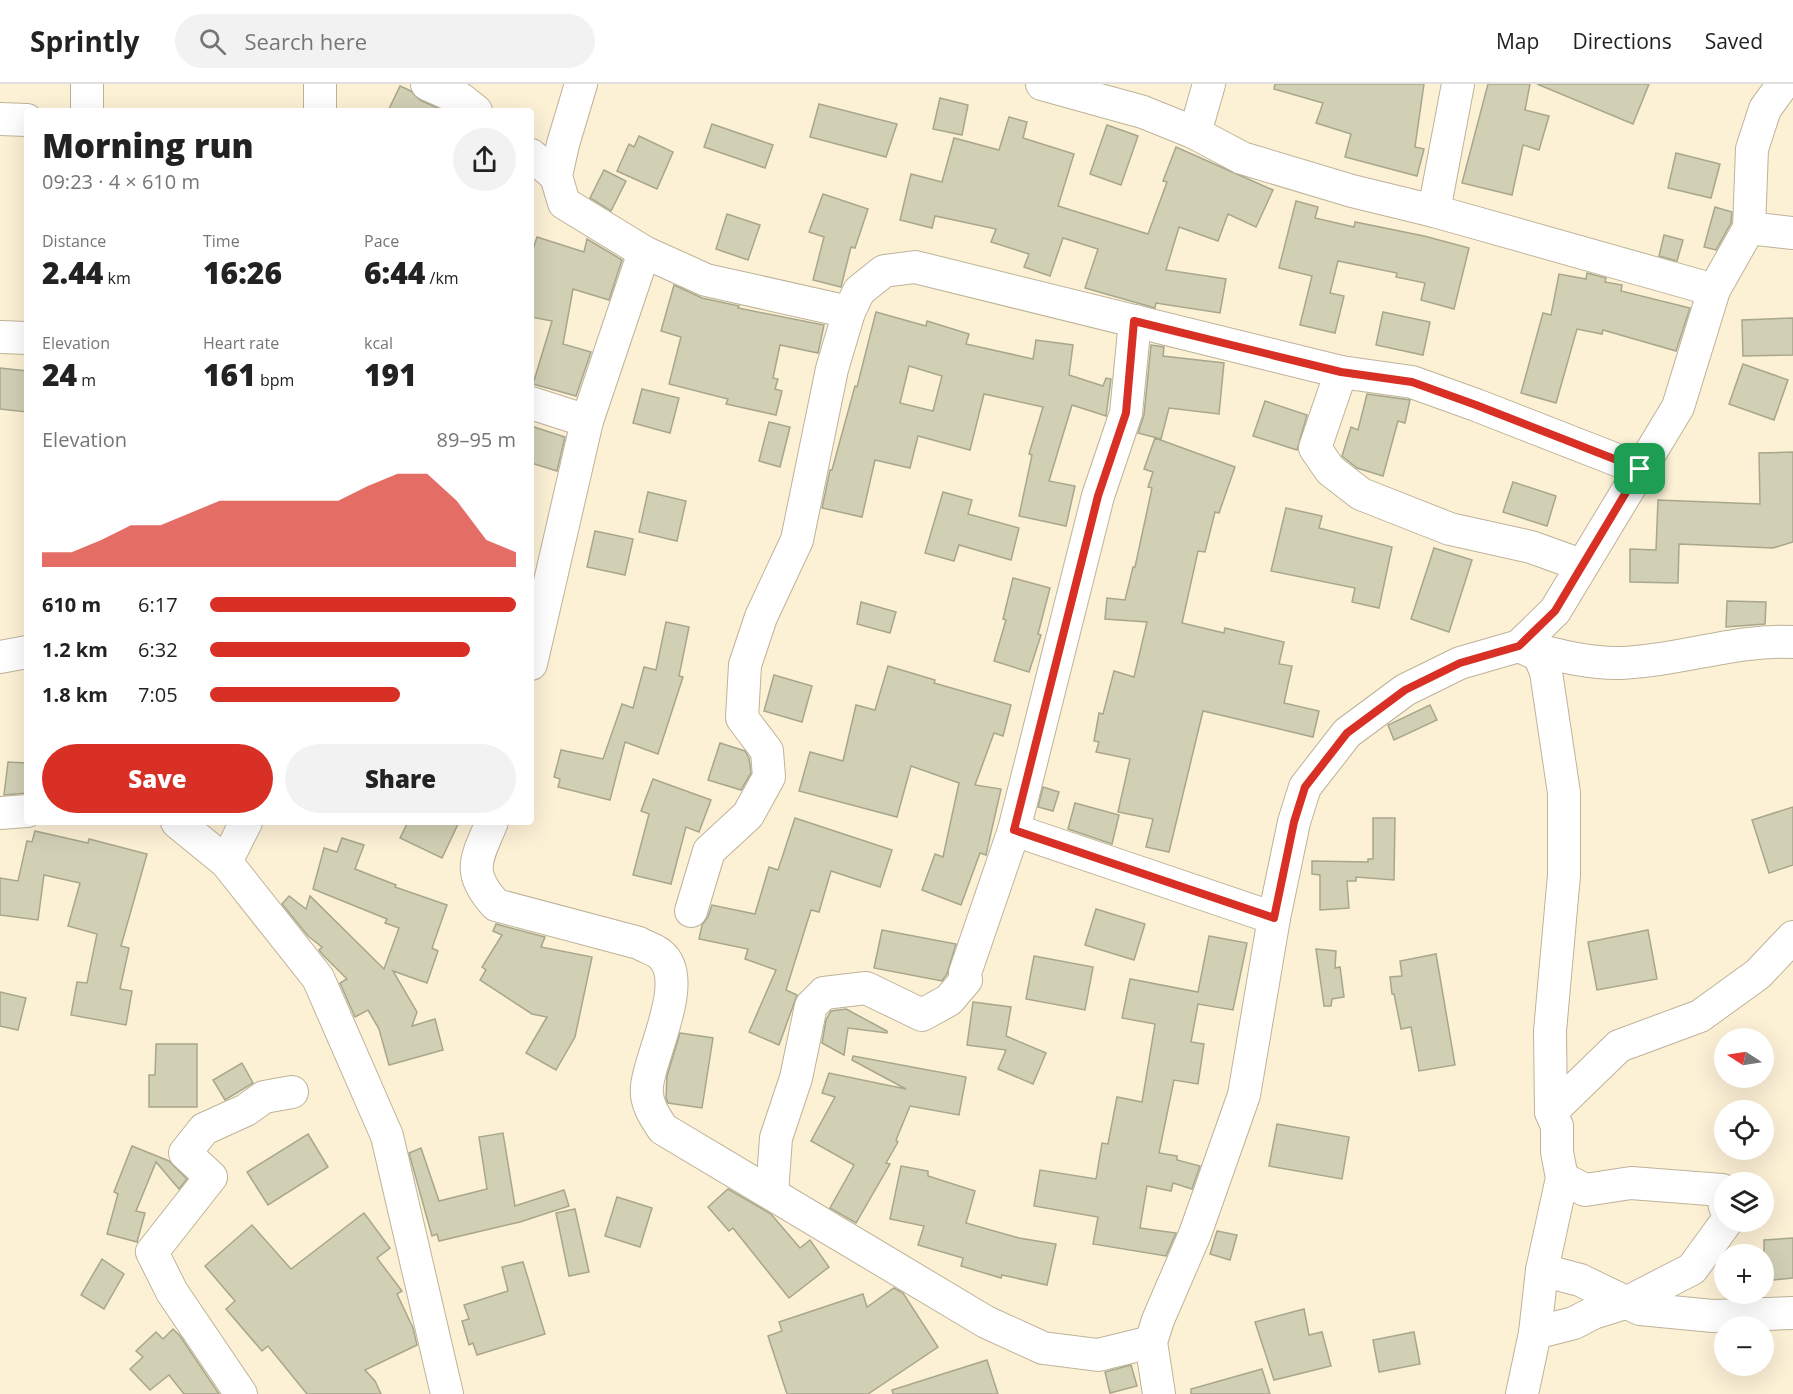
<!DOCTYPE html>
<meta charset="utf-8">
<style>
body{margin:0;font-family:"Open Sans",sans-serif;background:#f2f2f2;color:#222;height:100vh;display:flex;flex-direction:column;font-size:22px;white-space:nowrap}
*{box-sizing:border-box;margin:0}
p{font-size:20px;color:#767676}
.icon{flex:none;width:33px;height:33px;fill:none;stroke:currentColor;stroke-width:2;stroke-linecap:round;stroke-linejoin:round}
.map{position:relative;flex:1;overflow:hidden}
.side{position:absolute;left:24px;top:24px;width:510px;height:717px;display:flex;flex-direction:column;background:#fff;border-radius:6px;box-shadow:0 6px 24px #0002}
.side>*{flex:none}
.needle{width:39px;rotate:282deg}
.fabs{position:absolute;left:1714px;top:944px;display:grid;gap:12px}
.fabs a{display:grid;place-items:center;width:60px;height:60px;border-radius:50%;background:#fff;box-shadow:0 6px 24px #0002;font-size:30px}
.pin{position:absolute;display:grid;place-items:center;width:51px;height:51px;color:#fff;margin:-26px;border-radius:12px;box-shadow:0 3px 9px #0006}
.round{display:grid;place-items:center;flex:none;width:63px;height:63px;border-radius:32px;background:#f2f2f2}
.headline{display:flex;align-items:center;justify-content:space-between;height:102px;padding:0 18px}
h1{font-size:33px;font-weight:800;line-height:45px}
.metrics{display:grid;grid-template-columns:repeat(3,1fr);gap:9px;height:102px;padding:6px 18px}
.metrics div{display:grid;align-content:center}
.metrics b{font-size:30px;font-weight:800}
.metrics small{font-size:16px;font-weight:400}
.metrics p{font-size:16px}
.chart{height:168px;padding:12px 18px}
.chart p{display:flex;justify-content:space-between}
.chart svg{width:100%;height:108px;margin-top:6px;fill:#d93025;opacity:.7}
.cta{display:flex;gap:12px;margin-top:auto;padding:12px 18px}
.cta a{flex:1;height:69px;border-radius:36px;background:#d93025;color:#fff;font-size:24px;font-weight:800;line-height:69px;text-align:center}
.cta a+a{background:#f2f2f2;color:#222}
ul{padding:0 18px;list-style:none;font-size:20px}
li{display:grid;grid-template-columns:96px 72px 1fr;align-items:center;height:45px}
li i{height:15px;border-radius:8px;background:#d93025}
header{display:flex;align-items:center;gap:36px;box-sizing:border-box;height:84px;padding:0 30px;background:#fff;border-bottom:2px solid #e0e0e0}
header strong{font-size:28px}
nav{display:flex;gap:33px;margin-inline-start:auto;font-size:21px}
.search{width:420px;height:54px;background:#f2f2f2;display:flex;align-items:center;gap:15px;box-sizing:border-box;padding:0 21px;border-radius:33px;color:#767676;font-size:22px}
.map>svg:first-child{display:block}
.building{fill:#d1cfb4;stroke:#a8a78c;stroke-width:1.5;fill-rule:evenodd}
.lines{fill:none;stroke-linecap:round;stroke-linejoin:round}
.minor-casing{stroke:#beb399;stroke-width:34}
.minor{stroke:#fff;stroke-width:32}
.route-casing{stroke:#fff;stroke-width:12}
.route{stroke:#d93025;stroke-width:8}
</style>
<header>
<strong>Sprintly</strong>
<div class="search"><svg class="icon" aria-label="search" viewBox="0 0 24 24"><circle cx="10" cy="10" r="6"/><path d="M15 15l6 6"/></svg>Search here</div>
<nav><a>Map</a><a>Directions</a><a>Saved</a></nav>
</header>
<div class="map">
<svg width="1793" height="1310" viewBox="0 0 1793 1310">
<rect width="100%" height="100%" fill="#fcf0d5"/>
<g class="building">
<path d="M1275,0H1424L1415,63L1424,65L1417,92L1345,73L1351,50L1316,39L1323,19L1274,5Z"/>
<path d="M1488,0H1530L1525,26L1549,32L1539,66L1523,61L1512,111L1462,99Z"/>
<path d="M1537,0H1649L1633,40Z"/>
<path d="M400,2L411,7L420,16L444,27H388Z"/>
<path d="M940,14L968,21L962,51L933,45Z"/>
<path d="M819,20L897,40L886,73L810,53Z"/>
<path d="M1009,33L1027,38L1023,54L1074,70L1058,122L1148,150L1167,98L1163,97L1176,63L1273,106L1256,143L1228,130L1218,157L1179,143L1166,186L1226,195L1220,229L1156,219L1155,224L1085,204L1098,165L1063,154L1050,192L1024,183L1029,170L991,158L996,145L935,132L932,144L900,136L911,90L942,98L954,54L999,66Z"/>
<path d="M712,40L773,61L765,84L704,63Z"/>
<path d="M1107,41L1138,52L1121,101L1090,90Z"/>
<path d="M639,52L673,68L657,105L617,87L629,60L634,63Z"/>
<path d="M1676,69L1720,80L1711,114L1668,104Z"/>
<path d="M604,86L626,97L611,127L590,114Z"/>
<path d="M823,110L868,125L855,164L851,163L841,203L813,196L824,153L809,148Z"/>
<path d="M1296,117L1318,123L1315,134L1354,143L1355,138L1424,152L1469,164L1454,225L1421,216L1425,199L1396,193L1397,189L1338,177L1330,209L1344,212L1335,249L1300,241L1312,192L1279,184Z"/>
<path d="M1715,123L1732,128L1731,139L1716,166L1704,163Z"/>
<path d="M727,130L760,141L748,176L716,165Z"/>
<path d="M1664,151L1683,156L1677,177L1659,172Z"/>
<path d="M537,153L584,168L587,155L622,176L609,216L573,205L563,260L591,268L576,312L533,300L552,237L531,233V171Z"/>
<path d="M1587,189L1606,194L1605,198L1622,201L1621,207L1690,224L1676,267L1603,246L1602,250L1577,245L1556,319L1521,309L1543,229L1551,231L1559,190L1586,195Z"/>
<path d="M674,201L702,214L739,222L738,224L824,241L818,269L780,261L773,294L778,295L775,305L782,307L776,331L726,320L728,315L669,300L681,253L661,247Z"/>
<path d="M876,228L926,242L927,237L969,250L966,260L1033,275L1036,256L1073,261L1069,291L1103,302L1106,294L1111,295L1106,332L1072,321L1049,397L1075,402L1066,442L1019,432L1032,371L1029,370L1043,323L984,310L970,366L918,352L910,384L875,376L862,433L822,424L830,386H832L855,302L857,303ZM909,282L942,292L933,327L900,319Z"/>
<path d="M1383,228L1430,238L1423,271L1376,261Z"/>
<path d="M1793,234V271L1743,272L1742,236Z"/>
<path d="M1151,261L1164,263L1163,272L1224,279L1219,330L1169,324L1161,355L1138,349L1144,331Z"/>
<path d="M1743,280L1788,296L1774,336L1729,320Z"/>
<path d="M0,284L27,287V328L0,325Z"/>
<path d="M642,305L679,314L670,349L633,339Z"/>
<path d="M1367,310L1410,316L1405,339L1398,337L1383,392L1357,384L1342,372L1351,343L1358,346Z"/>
<path d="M1265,317L1307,331L1297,366L1253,352Z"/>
<path d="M769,338L790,343L780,383L759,377Z"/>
<path d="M531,342L565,353L557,387L531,379Z"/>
<path d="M1155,354L1235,383L1219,429L1215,428L1205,468L1198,467L1182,539L1224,549L1225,544L1284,558L1279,580L1292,582L1284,619L1319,627L1313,653L1203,627L1169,768L1146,763L1153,735L1118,728L1130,675L1096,668L1099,658L1094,657L1099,629L1103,630L1114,587L1134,593L1147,538L1105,535L1107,514L1125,516L1133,483H1135L1152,404L1148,403L1153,388L1144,385Z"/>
<path d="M1793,368V458L1773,464L1679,460L1678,499L1630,498V465L1656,466L1658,416L1760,420L1759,369Z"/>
<path d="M1513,398L1556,412L1547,442L1503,428Z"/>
<path d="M648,408L686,417L677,457L639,448Z"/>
<path d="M943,408L972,416L968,430L1019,444L1011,476L959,461L954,477L925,469Z"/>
<path d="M1286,424L1322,432L1319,444L1392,463L1379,524L1352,518L1355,504L1271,487Z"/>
<path d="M595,447L633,455L625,491L587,483Z"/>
<path d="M1434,464L1472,476L1449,548L1411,535Z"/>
<path d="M1013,494L1050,504L1038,550L1041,551L1029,588L994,577L1006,536L1003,535Z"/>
<path d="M1727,517L1766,518L1765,540L1726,543Z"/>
<path d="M861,518L896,528L890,549L857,540Z"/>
<path d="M666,538L689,543L679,592L683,593L658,670L625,658L610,716L558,703L560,695L554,693L561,666L603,675L622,620L633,624L644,583L656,586Z"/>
<path d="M888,582L935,596L934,599L1011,621L1003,652L994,649L975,701L1001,705L986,771L980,769L961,821L922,806L935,770L943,773L959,699L911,682L897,733L799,707L810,668L843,677L856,621L875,626Z"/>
<path d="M774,591L812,602L802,638L764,627Z"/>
<path d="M1430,621L1437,636L1394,656L1388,641Z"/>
<path d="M720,659L745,667L749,674L751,689L741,706L708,696Z"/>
<path d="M8,678L27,679V709L4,711Z"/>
<path d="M653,695L711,716L699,748L686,743L671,800L633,791L649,730L641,727Z"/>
<path d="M1043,703L1059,708L1053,727L1038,723Z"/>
<path d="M1075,719L1119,731L1112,760L1068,745Z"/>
<path d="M1793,723V781L1769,789L1752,736Z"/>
<path d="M795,734L892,766L880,803L831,787L819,828L811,826L786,906L797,911L779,961L749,948L776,886L745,875L748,865L699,855L702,841L708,833L712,821L755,830L769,783L778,786Z"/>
<path d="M1373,734H1395L1394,796L1356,793V797H1347L1349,824L1320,826V791L1312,790V777L1368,778V775H1373Z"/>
<path d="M408,738H459L442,774L400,754Z"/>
<path d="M35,747L88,759L89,755L147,770L121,862L129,864L120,905L132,907L126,941L71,931L77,898L87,899L97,850L68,842L80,799L44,791L38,836L0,831V794L18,797L27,757L32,758Z"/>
<path d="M342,754L364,761L355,785L396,801L395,803L447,821L432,864L438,867L427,899L393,887L417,928L412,942L435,935L443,966L389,981L379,945L368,926L355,933L340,899L347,895L323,871L319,866L322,863L308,852L282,820L289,812L306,825L310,812L384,885L399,844L385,839L387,835L313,805L324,764L337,768Z"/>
<path d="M1096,825L1145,840L1134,876L1085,861Z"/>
<path d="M496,840L545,853L541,863L592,873L575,953L556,986L526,969L547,933L532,930L480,896L486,886L482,883L502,851L493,847Z"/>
<path d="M882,846L956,860L947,890L942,897L874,884Z"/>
<path d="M1648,846L1657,895L1597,906L1588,858Z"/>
<path d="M1209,852L1247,859L1233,926L1198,920L1191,958L1204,960L1198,1000L1174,996L1159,1069L1177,1072V1076L1200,1082L1192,1105L1173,1099L1171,1107L1147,1102L1140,1144L1176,1149L1166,1172L1093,1160L1098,1133L1034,1122L1040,1086L1096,1095L1102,1059L1108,1060L1117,1013L1142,1018L1155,940L1122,934L1130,895L1198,908Z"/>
<path d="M1316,865L1336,867L1335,884L1340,883L1344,913L1332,915L1331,922H1324Z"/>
<path d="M1436,870L1455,981L1419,987L1411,943L1401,945L1394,910H1392L1390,893L1402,892L1400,877Z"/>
<path d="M1034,872L1093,883L1085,926L1026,915Z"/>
<path d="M0,908L26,914L18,946L0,942Z"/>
<path d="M973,918L1011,923L1006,952L1046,969L1033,1000L998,985L1006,966L967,961Z"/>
<path d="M846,925L887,947V949L848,944L844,971L822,959L826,936L831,927Z"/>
<path d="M680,949L713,954L702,1024L668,1019L666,1014L667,992Z"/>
<path d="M156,960H197V1023H149V991H155Z"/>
<path d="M853,972L966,993L959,1031L910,1022L896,1056L898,1058L886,1079L890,1080L856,1139L830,1124L854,1081L811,1057L835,1013L822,1009L829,989L906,1005L852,976Z"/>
<path d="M242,979L253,999L225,1016L213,996Z"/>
<path d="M1277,1040L1349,1053L1342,1095L1269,1082Z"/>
<path d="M503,1049L515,1122L564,1106L569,1122L520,1138L439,1157L437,1150L432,1152L409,1069L421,1064L439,1117L487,1105L479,1053Z"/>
<path d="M308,1050L328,1083L268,1121L247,1088Z"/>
<path d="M132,1062L169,1077L187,1095L179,1105L156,1078L136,1127L145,1129L137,1158L107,1150L118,1110L114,1108Z"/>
<path d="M901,1082L928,1087V1092L975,1107L966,1139L1019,1154L1056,1160L1047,1201L1002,1191L1001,1194L961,1182L963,1174L918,1161L924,1142L890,1135Z"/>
<path d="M728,1105L771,1130L800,1164L810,1156L829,1183L789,1214L733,1144L729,1147L708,1123Z"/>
<path d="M617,1113L652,1124L640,1163L605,1152Z"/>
<path d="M575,1125L589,1188L569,1192L556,1129Z"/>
<path d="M364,1129L390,1164L377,1174L402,1207L397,1210L413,1244L417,1261L365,1286L375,1297L381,1310H307L268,1262L262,1267L226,1225L235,1217L205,1182L252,1141L291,1185Z"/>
<path d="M1217,1147L1237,1151L1230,1176L1210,1170Z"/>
<path d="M1793,1154V1194L1764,1197V1156Z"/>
<path d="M102,1175L124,1190L104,1225L81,1211Z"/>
<path d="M523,1178L545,1250L477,1271L473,1259L469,1261L462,1237L469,1235L464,1221L508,1207L502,1183Z"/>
<path d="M894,1204L903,1209L938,1263L868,1310H787L768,1252L782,1247L779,1238L863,1210L867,1223Z"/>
<path d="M1304,1225L1309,1251L1322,1248L1331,1282L1274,1296L1255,1238Z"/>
<path d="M173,1245L180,1252L219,1310H184L169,1291L150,1306L130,1285L143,1273L136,1267L156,1248L163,1255Z"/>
<path d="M1414,1248L1420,1280L1379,1288L1373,1256Z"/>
<path d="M987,1276L998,1310H893L892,1306Z"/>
<path d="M1131,1281L1137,1302L1110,1309L1105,1288Z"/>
<path d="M1262,1285L1270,1310H1191V1305Z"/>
</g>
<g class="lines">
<g class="minor-casing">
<g id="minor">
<path d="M87,0V27"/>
<path d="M320,0V27"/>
<path d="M427,0L461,15L476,27"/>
<path d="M581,0L563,60L556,92L564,119L644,168L706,196L849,228"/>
<path d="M1042,0L1143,28L1195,49L1242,74L1352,107L1434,127L1714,206"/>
<path d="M0,35L27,36"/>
<path d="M1195,49L1209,0"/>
<path d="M531,71L556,92"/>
<path d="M1434,127L1458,0"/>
<path d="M1749,144L1793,149"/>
<path d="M0,253L27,254"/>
<path d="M1341,288L1315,364L1330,386L1361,410L1450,445L1531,463L1581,481"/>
<path d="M531,319L587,337"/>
<path d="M1519,562L1539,571L1546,588L1564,709V791L1550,947L1551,1028L1557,1042V1068L1562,1094L1542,1186L1535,1249L1522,1310"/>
<path d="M1521,562C1554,570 1587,580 1621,579C1679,577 1735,555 1793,558"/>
<path d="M0,573L27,568"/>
<path d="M531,580L587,337L644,168"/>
<path d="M0,729L27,727"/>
<path d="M177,738L226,778L318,894L387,1052L447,1310"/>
<path d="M492,738C476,776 466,788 496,821L639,859C645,863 654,865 660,870C691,895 650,970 647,1002C645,1018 654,1032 663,1045L986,1238L1043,1264L1098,1271L1151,1258"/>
<path d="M1014,746L1098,412L1126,329L1135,237"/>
<path d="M226,778L246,738"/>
<path d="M691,827L709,767L748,731L769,693L767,667L742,634L745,581L761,533L797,456L832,285L849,228L859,207L884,187L915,183L1341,288L1412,298L1476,321L1640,385"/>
<path d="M1551,1028L1619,962L1700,932L1758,890L1793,853"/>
<path d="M1562,1094L1585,1106L1631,1099L1722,1106L1725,1123"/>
<path d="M772,1109L776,1054L796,994L811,922L824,909L866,904L922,931L949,916L966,896L965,889L1014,746L1274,834"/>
<path d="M1542,1186L1580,1196L1640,1225L1713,1232L1793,1229"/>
<path d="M1535,1249L1574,1239L1593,1229L1628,1218L1692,1185L1727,1137"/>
<path d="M241,1310L172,1208L152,1168L211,1093L185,1069L204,1045L246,1026L264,1013L292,1008"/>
<path d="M1159,1310L1151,1258L1158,1236L1195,1150L1244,1011L1274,834L1294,738L1305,703L1347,649L1405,606L1460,579L1519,562L1555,527L1678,323L1714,206L1749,144L1752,65L1765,25L1783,0"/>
</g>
</g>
<use href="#minor" class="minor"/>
</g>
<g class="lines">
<g class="route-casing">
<path id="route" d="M1134,237L1341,288L1412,298L1476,321L1640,385L1555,527L1519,562L1460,579L1405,606L1347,649L1305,703L1294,738L1274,834L1014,746L1098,412L1126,329Z"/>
</g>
<use href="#route" class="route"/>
</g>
</svg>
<div class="fabs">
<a><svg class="needle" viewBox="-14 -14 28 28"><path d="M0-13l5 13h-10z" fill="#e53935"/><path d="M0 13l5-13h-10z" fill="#767676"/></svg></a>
<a><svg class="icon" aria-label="locate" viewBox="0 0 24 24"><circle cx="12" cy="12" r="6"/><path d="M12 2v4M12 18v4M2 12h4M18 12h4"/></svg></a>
<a><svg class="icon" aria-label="layers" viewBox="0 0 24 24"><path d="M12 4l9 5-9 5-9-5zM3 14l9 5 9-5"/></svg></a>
<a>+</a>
<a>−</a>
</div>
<div class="pin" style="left:1640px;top:385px;background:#1e9e55"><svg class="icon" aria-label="arrive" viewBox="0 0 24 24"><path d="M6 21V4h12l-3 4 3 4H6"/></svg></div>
<section class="side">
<div class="headline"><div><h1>Morning run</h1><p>09:23 · 4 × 610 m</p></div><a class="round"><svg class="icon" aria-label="share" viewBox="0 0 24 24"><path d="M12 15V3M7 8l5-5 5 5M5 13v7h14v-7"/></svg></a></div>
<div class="metrics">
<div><p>Distance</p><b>2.44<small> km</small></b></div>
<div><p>Time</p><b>16:26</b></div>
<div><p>Pace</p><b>6:44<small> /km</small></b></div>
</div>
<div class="metrics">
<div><p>Elevation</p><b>24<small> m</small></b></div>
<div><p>Heart rate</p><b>161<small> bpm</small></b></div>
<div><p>kcal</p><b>191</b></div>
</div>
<div class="chart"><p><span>Elevation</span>89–95 m</p>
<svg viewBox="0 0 160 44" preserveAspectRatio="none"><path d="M0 44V38L10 38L20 33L30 27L40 27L50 22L60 17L70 17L80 17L90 17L100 17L110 11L120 6L130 6L140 17L150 33L160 38V44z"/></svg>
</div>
<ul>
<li><b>610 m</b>6:17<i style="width:100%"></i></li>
<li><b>1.2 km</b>6:32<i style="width:85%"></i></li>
<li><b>1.8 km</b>7:05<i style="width:62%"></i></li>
</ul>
<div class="cta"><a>Save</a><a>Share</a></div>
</section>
</div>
